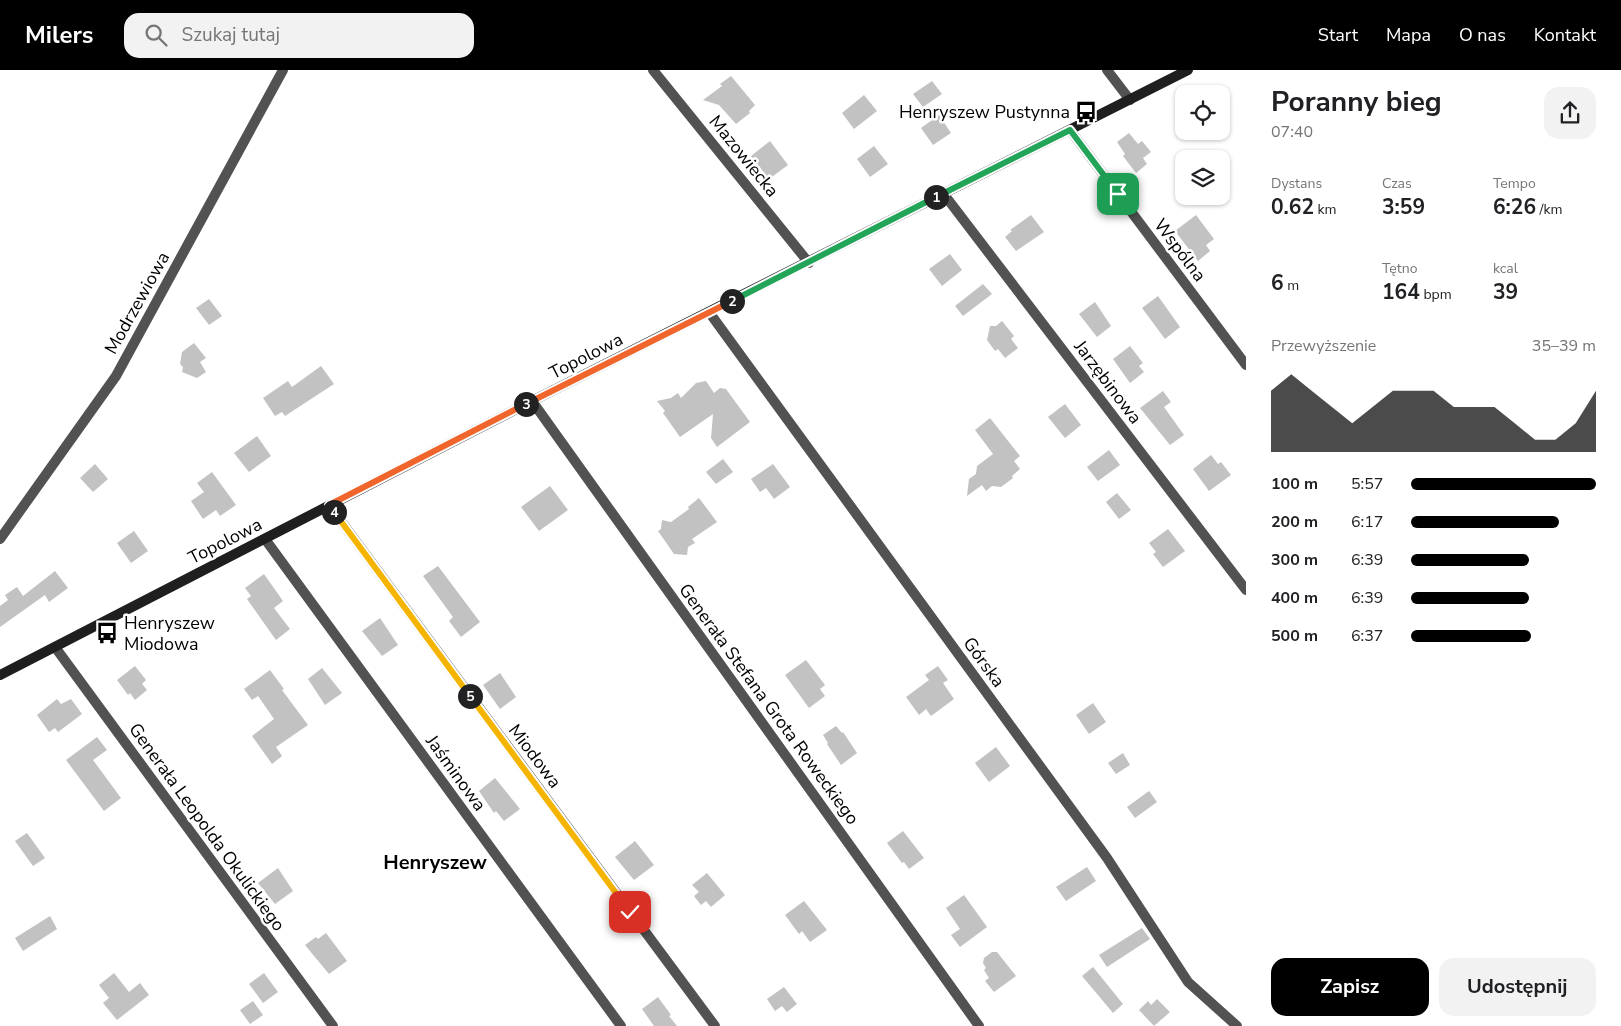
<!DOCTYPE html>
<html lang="pl">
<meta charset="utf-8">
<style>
body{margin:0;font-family:"Nunito Sans",sans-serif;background:#f2f2f2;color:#202124;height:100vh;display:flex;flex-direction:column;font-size:19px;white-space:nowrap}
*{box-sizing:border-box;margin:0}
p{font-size:16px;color:#757577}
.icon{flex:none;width:28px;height:28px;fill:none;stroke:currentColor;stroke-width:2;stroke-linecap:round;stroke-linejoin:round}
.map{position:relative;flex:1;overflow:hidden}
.panel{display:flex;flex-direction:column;background:#fff;width:375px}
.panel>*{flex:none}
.fabs{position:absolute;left:1175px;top:15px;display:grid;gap:10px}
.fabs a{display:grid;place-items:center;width:55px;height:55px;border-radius:10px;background:#fff;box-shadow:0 1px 4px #0004;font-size:25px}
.pin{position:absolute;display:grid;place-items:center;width:42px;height:42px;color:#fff;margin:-21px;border-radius:10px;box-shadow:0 2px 8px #0006}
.km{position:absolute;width:25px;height:25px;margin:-12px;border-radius:50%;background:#222;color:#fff;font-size:14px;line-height:25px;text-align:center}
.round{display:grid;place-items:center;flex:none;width:52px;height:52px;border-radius:15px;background:#f2f2f2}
.head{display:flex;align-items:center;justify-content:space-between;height:85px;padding:0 25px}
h1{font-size:28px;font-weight:700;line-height:38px}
.figures{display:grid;grid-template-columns:repeat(3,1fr);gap:8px;height:85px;padding:5px 25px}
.figures div{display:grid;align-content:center}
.figures b{font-size:21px;font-weight:700}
.figures small{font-size:14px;font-weight:400}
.figures p{font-size:14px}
.chart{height:140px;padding:10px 25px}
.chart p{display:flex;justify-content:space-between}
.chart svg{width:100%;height:90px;margin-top:5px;fill:#000;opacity:.7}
.button{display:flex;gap:10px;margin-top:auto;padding:10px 25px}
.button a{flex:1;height:58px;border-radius:15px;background:#000;color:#fff;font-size:20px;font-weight:700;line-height:58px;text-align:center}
.button a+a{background:#f2f2f2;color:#202124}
ul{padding:0 25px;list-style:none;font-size:16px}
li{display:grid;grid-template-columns:80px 60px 1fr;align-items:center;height:38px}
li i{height:12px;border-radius:6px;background:#000}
header{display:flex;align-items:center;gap:30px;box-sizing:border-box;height:70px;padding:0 25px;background:#000;color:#fff}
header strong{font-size:24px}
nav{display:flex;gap:28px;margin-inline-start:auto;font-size:18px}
.search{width:350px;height:45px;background:#f2f2f2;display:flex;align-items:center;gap:12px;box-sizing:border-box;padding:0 18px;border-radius:15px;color:#757577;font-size:19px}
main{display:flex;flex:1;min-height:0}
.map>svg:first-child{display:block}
.building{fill:#c2c2c2}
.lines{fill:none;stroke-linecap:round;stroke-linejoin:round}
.street{stroke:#525252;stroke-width:10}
.secondary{stroke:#1f1f1f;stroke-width:10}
.split-1-casing{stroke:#fff;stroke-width:10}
.split-2-casing{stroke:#fff;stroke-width:10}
.split-3-casing{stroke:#fff;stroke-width:10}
.split-4-casing{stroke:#fff;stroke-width:10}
.split-5-casing{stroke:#fff;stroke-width:10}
.split-6-casing{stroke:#fff;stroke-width:10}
.split-1{stroke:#22a559;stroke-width:6}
.split-2{stroke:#22a559;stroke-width:6}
.split-3{stroke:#f0652b;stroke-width:6}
.split-4{stroke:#f0652b;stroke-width:6}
.split-5{stroke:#f5b400;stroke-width:6}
.split-6{stroke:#f5b400;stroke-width:6}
.labels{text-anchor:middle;stroke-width:5;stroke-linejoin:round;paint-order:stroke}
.poi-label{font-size:18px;fill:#000;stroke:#fff;text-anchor:end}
.street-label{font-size:18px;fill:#000;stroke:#fff}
.quarter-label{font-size:20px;font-weight:bold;fill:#000;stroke:#fff}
</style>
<header>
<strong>Milers</strong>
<div class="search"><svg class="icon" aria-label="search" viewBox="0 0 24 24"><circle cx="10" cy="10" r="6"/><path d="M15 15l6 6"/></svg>Szukaj tutaj</div>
<nav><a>Start</a><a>Mapa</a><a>O nas</a><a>Kontakt</a></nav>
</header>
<main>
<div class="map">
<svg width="1246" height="956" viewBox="0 0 1246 956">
<rect width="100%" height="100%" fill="#fff"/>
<g class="building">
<path d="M731,6L755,35L749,41L750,43L736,54L719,35L703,30L722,16L720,14Z"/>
<path d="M932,11L942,24L923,37L913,24Z"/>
<path d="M864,25L877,41L854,59L842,43Z"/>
<path d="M939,45L951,63L933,75L921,58Z"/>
<path d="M1129,63L1138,74L1142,71L1151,82L1143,88L1147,94L1136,103L1123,86L1125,84L1117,72Z"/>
<path d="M770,71L788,95L769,109L751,86Z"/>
<path d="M874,76L888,94L870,107L857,89Z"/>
<path d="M1031,145L1044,162L1016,181L1005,167L1012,161L1010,160Z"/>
<path d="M1196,145L1214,169L1206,175L1210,181L1198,191L1175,161Z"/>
<path d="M950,184L962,200L942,216L929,199Z"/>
<path d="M983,214L992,224L963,246L955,236Z"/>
<path d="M1158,226L1180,257L1165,269L1142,238Z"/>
<path d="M209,229L222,246L209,255L196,238Z"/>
<path d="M1095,232L1111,256L1097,267L1079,244Z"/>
<path d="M1002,251L1014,266L1011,269L1018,278L1005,288L998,279L995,281L987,270L990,256H996Z"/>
<path d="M194,273L206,288L200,292L206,302L197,308L182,302L183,297L180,294L182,282Z"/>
<path d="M1130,276L1143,293L1139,296L1144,302L1130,313L1113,289Z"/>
<path d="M321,296L334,314L285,346L282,342L275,346L263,328L288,311L292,317Z"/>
<path d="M706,311L714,323L720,318L726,319L750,352L717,377L711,368L713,344L680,367L663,343L665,341L657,331L671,328L678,323L681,328L696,313Z"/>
<path d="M1163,321L1171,332L1164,337L1184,365L1170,375L1140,338Z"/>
<path d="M1065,334L1081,355L1065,368L1048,347Z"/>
<path d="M990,348L1020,386L1014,391L1020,399L1012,406L1013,408L1001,417L992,416L986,421L982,415L967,426L969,409L976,404L977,396L993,384L975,360Z"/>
<path d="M257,366L271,386L249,402L234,383Z"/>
<path d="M1109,380L1120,395L1098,411L1087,397Z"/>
<path d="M1211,385L1218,394L1221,392L1231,405L1209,421L1193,399Z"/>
<path d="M723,389L733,402L716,414L706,402Z"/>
<path d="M95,394L108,409L93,422L80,408Z"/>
<path d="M773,394L790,417L774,429L766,418L760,422L751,409Z"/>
<path d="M212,402L236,435L220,446L216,440L203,449L191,431L204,422L197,413Z"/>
<path d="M550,416L568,440L539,461L521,437Z"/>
<path d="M1117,423L1131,440L1119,449L1106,432Z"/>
<path d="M699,428L717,452L692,469L695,473L688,477L687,485L674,484L658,461L661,459L662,450L671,452L689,439L688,437Z"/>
<path d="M1168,459L1185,481L1163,497L1153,484L1156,482L1149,473Z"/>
<path d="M134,461L148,481L131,493L117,473Z"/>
<path d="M438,496L480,552L461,567L449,551L453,547L423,506Z"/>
<path d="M55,501L68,518L49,532L45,525L0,557V536L8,530L5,525L17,517L23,526Z"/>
<path d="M264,504L283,531L274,538L290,559L276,570L247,529L251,526L245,518Z"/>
<path d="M380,548L398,575L382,586L362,561Z"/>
<path d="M806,590L825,615L820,619L825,626L809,638L785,605Z"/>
<path d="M135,596L146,610L142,614L147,620L135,630L130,623L128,625L117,610Z"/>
<path d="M938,596L948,610L943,613L954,629L931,646L926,639L919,645L906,627L929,610L925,605Z"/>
<path d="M322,598L342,623L325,635L308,609Z"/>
<path d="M270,600L284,619L282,620L308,655L276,677L282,686L272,694L252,666L274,649L258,626L252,630L244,619Z"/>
<path d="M500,603L516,627L500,639L483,615Z"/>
<path d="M57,629L61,634L71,629L82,644L58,662L55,658L49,662L37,645Z"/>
<path d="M1093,633L1106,652L1089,664L1076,645Z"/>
<path d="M836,656L842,663L843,662L857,683L841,695L827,674L828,673L823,665Z"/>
<path d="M97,667L107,680L93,690L121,728L104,741L66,690Z"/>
<path d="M996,677L1010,696L989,712L975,693Z"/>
<path d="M1123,683L1130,695L1116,704L1108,693Z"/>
<path d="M495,708L520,739L504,751L496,741L494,743L479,721Z"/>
<path d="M1149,721L1157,732L1135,748L1127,737Z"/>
<path d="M903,761L924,788L909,799L904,792L902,793L887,773Z"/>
<path d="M27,763L45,788L33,796L15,771Z"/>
<path d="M635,771L654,795L634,810L615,787Z"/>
<path d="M1087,797L1096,811L1066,831L1056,817Z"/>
<path d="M278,798L293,821L275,834L258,813Z"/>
<path d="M707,803L725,825L711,837L706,831L701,835L694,826L699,822L692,815Z"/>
<path d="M964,825L987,857L960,877L951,865L960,859L946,838Z"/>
<path d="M804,831L827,860L810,872L802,861L799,864L785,845Z"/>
<path d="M50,846L57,859L23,881L15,868Z"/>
<path d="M1142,858L1150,869L1107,897L1099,885Z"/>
<path d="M326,863L347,891L329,904L305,875L316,867L318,869Z"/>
<path d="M992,882H997L1016,906L994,922L985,911L989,908L984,900L986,898L983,893L984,888Z"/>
<path d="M1093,897L1123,934L1113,943L1082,906Z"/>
<path d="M114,903L129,922L140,913L149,925L117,950L103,933L109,928L99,915Z"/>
<path d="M264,903L278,922L263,933L249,914Z"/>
<path d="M784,917L797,934L787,942L782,936L775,941L767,929Z"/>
<path d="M658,927L671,945L669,946L677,956H654L642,939Z"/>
<path d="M1157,929L1170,942L1154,956L1139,940L1148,931L1151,935Z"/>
<path d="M253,931L263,945L250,954L240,940Z"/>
</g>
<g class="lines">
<g class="street">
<path d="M653,0L809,193"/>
<path d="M1107,0L1130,30"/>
<path d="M1070,60L1246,295"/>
<path d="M943,123L1246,520"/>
<path d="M709,242L1107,788L1188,912L1237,956"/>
<path d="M532,331L979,956"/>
<path d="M329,435L715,956"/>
<path d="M0,469L116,306L283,0"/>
<path d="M265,469L621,956"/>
<path d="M55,577L333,956"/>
</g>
<path class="secondary" d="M0,605L532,331L1188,0"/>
</g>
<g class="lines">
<g class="split-1-casing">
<path id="split-1" d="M936,127L1070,60L1118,124"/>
</g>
<g class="split-2-casing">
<path id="split-2" d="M732,231L936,127"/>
</g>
<g class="split-3-casing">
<path id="split-3" d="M526,334L732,231"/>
</g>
<g class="split-4-casing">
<path id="split-4" d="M334,442L329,435L526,334"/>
</g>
<g class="split-5-casing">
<path id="split-5" d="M334,442L470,626"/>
</g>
<g class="split-6-casing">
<path id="split-6" d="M470,626L630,842"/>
</g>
<use href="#split-1" class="split-1"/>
<use href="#split-2" class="split-2"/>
<use href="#split-3" class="split-3"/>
<use href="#split-4" class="split-4"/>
<use href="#split-5" class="split-5"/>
<use href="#split-6" class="split-6"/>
</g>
<defs>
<g id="bus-bare" transform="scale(1.725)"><path d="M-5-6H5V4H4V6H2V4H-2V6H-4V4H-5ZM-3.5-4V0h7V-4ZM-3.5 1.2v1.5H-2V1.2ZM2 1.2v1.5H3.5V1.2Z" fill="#000" stroke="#fff" stroke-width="2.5" paint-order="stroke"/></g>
</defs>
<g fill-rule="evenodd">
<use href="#bus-bare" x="1086" y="42"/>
<use href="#bus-bare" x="107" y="563"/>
</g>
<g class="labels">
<g class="poi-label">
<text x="1070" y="48">Henryszew Pustynna</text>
<text x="124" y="559" text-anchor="start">Henryszew<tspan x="124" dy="21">Miodowa</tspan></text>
</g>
<g class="street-label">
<text transform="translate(744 86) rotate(51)" y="6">Mazowiecka</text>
<text transform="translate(1180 180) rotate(53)" y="6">Wspólna</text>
<text transform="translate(137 233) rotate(-61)" y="6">Modrzewiowa</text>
<text transform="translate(586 286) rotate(-27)" y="6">Topolowa</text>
<text transform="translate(1108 312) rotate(53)" y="6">Jarzębinowa</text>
<text transform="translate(225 471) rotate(-27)" y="6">Topolowa</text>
<text transform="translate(984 592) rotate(54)" y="6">Górska</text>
<text transform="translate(769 634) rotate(54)" y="6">Generała Stefana Grota Roweckiego</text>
<text transform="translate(535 686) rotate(53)" y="6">Miodowa</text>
<text transform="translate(456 703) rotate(54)" y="6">Jaśminowa</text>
<text transform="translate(207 757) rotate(54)" y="6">Generała Leopolda Okulickiego</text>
</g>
<g class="quarter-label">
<text x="435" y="799">Henryszew</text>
</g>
</g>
</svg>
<div class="fabs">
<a><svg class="icon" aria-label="locate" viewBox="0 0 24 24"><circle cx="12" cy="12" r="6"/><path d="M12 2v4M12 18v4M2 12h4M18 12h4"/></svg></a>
<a><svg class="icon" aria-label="layers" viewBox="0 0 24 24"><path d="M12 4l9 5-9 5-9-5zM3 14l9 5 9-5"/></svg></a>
</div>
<div class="pin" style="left:1118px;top:124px;background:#1e9e55"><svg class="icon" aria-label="arrive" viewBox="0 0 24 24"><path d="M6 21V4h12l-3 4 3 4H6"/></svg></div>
<div class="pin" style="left:630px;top:842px;background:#d93025"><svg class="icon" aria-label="check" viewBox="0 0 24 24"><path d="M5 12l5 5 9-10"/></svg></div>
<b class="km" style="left:936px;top:127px">1</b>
<b class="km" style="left:732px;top:231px">2</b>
<b class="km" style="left:526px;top:334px">3</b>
<b class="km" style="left:334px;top:442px">4</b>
<b class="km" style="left:470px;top:626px">5</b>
</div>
<section class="panel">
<div class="head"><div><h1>Poranny bieg</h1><p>07:40</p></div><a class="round"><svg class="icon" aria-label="share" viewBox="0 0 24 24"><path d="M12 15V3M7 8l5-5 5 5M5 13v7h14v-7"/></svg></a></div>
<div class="figures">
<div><p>Dystans</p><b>0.62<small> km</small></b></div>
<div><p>Czas</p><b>3:59</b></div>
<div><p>Tempo</p><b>6:26<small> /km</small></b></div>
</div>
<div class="figures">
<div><b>6<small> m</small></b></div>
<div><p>Tętno</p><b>164<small> bpm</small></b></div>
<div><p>kcal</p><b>39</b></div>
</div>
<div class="chart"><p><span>Przewyższenie</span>35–39 m</p>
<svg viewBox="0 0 160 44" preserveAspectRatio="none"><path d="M0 44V14L10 6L20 14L30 22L40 30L50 22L60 14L70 14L80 14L90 22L100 22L110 22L120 30L130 38L140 38L150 30L160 14V44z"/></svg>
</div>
<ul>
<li><b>100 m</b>5:57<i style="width:100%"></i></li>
<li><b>200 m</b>6:17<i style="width:80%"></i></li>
<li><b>300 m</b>6:39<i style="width:64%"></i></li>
<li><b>400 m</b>6:39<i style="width:64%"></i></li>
<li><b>500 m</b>6:37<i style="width:65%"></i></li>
</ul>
<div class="button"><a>Zapisz</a><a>Udostępnij</a></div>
</section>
</main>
